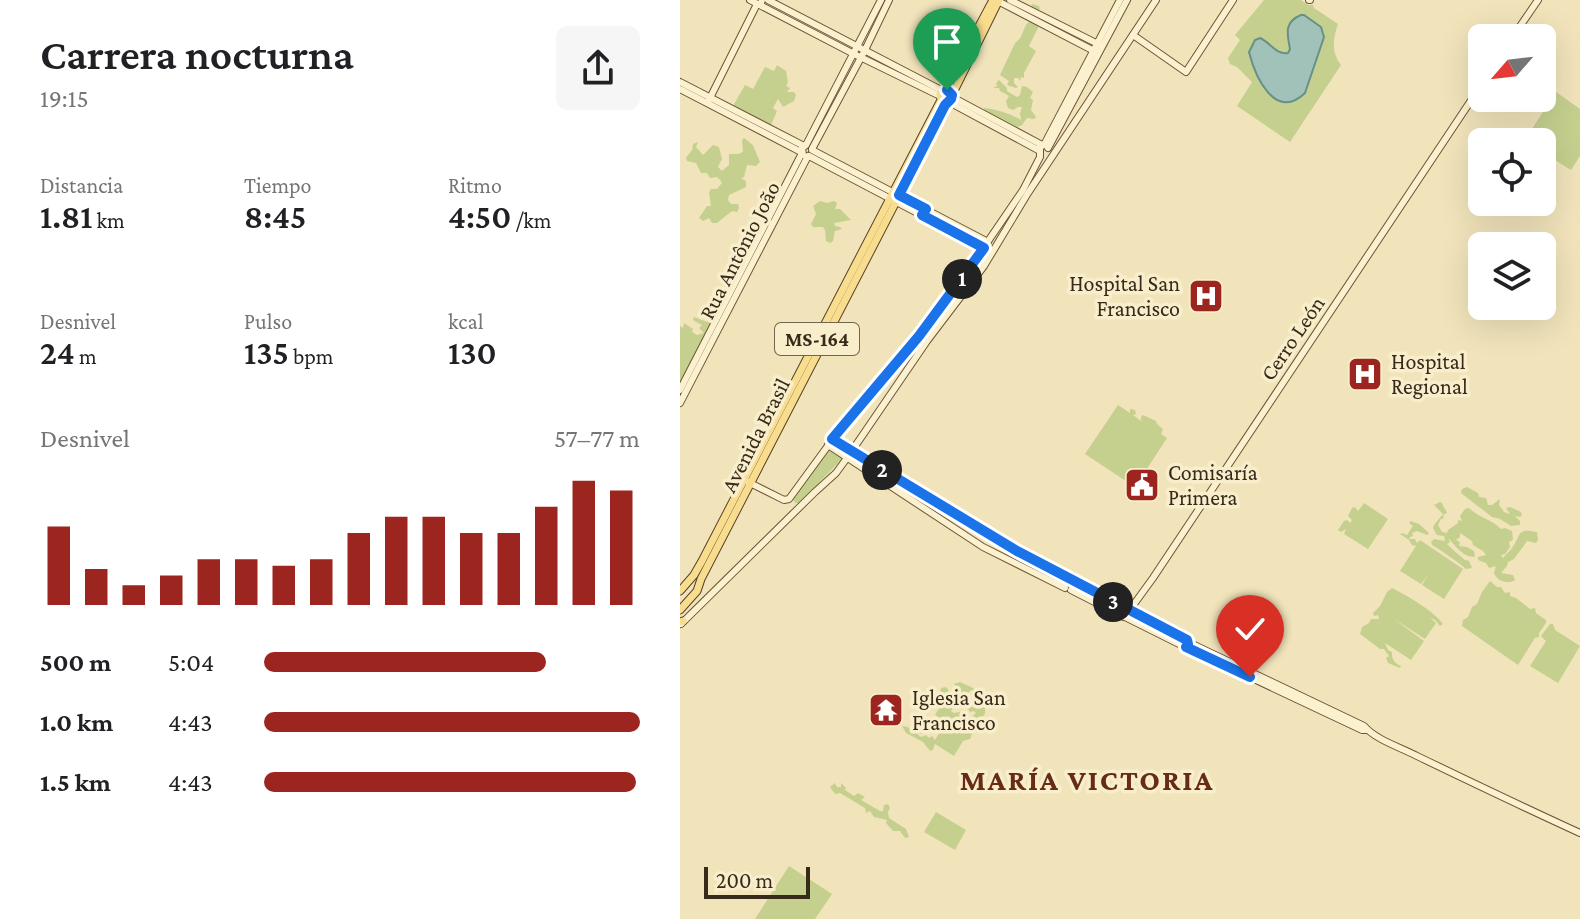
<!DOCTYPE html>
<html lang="es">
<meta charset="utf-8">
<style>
body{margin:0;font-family:"Crimson Pro",serif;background:#f6f6f6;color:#202124;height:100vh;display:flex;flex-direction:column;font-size:30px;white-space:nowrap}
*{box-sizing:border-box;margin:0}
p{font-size:26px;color:#757577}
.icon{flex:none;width:44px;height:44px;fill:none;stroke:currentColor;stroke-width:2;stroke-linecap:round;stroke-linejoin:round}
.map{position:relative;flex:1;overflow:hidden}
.sheet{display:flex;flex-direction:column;background:#fff;width:680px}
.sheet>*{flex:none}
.needle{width:52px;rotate:242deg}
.tools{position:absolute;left:788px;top:24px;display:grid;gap:16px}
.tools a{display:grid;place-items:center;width:88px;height:88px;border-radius:12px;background:#fff;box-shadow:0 8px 32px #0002;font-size:40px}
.scale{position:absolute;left:24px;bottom:20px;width:106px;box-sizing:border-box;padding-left:8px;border:4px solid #372a1a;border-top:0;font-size:22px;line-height:28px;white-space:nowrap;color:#372a1a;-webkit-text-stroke:6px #f8eecb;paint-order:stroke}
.pin{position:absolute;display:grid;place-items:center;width:68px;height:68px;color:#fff;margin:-82px -34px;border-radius:50% 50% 50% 0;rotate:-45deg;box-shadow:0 0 8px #0007}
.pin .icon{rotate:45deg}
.km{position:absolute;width:40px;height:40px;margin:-20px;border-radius:50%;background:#222;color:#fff;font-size:22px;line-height:40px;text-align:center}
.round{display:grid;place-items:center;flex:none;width:84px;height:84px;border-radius:12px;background:#f6f6f6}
.headline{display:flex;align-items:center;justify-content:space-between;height:136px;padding:0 40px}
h1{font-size:44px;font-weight:600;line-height:60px}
.stats{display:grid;grid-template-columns:repeat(3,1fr);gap:12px;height:136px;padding:8px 40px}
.stats div{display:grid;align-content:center}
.stats b{font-size:34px;font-weight:600}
.stats small{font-size:22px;font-weight:400}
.stats p{font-size:22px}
.chart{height:224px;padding:16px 40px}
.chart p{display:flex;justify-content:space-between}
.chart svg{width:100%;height:144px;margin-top:8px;stroke:#9d251f;stroke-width:6}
ul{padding:0 40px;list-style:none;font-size:26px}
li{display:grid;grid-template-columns:128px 96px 1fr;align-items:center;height:60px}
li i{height:20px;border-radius:10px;background:#9d251f}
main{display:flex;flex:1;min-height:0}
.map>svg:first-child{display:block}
.green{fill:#c5d08f}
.water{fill:#a0c2b9;stroke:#679088;stroke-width:2}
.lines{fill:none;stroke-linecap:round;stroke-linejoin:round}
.secondary-casing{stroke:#6b5437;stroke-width:8}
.primary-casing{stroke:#574129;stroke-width:9}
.secondary{stroke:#fcf1cf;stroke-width:6}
.primary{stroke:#f9dd8f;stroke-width:7}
.route-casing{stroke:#fff;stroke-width:16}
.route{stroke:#1a73e8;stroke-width:10}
.labels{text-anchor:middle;stroke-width:7;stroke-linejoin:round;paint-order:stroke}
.shield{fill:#f8eecb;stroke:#71654f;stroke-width:2}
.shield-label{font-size:20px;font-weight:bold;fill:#372a1a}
.street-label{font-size:22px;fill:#372a1a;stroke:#f8eecb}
.poi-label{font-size:22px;fill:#372a1a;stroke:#f8eecb;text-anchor:start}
.district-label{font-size:30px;font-weight:bold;letter-spacing:2px;fill:#672b16;stroke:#f8eecb}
</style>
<main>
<section class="sheet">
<div class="headline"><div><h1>Carrera nocturna</h1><p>19:15</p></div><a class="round"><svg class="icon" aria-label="share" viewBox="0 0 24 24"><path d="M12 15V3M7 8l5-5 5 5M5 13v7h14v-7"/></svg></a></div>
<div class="stats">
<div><p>Distancia</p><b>1.81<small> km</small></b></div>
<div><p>Tiempo</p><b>8:45</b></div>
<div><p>Ritmo</p><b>4:50<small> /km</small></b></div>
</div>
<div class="stats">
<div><p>Desnivel</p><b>24<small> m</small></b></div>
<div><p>Pulso</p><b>135<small> bpm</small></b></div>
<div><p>kcal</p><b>130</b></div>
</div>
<div class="chart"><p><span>Desnivel</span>57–77 m</p>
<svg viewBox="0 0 160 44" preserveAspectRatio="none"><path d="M5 44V20M15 44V33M25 44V38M35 44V35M45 44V30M55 44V30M65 44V32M75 44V30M85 44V22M95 44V17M105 44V17M115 44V22M125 44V22M135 44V14M145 44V6M155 44V9"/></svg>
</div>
<ul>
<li><b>500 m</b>5:04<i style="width:75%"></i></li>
<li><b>1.0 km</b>4:43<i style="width:100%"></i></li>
<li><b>1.5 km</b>4:43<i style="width:99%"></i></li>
</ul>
</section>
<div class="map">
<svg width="900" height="919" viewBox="0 0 900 919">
<rect width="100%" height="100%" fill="#f1e4bb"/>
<g class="green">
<path d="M584,0H621L628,5H633L634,8L658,24C653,39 651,52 661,65L610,142L557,106L572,82L557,67L550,64L548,58L560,40L555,35Z"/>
<path d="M352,4L359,6L360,9L354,13V21L359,26L349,46L356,51L344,73V78L341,77L340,81L338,78H334V83L338,87L336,88L327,85L329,81L320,75L335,43C345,37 342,24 352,20L345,12L349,10Z"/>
<path d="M97,65L106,71L108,82L106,86L110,88L107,92H114L116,95L114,101L103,107L98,99L93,108L97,111L91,125L53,106L65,85L73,89L85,67L94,71Z"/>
<path d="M319,80L327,88V91L337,97L340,95L342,86L347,87L353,92L350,98L353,100L351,110L356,117L354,119L347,118L342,125L332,129L318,124L314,125C310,121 308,116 303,111L304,108C316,109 331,114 341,120L340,113L342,107H338L333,110L328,108L326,101L329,96L320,91L319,88H313L317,86L316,83Z"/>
<path d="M876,92L900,109V156L891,170L862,152V142L844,141Z"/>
<path d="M64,138L73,145L80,162L76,166L67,165L64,177L61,178L66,181V187L49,195L48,200L51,204H58L59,208L57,212L52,211L37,223H32L29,218L23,221L19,218L27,206H31L29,192L31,189H37L42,183L41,181L37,177L30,178L27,173H21L16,163L7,161L6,158L12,150L13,144L18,142L16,147L23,155L33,145L39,147L42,159L38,167L42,171L49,165V154H58L63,152L62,140Z"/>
<path d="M140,201L147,203L154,201L157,203L155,209H160L171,220L154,223L155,226L160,227L162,229L155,231L153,241L150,243L146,241L145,230L143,227H133L131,224L136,214L133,206Z"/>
<path d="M14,317L27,322L30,321L34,324L27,333L24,334L28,335L19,350L27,355L26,362L24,364L16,362L9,379L11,381L0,395V326L3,328L4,323L13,329L12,332L17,335L24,333L19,328L22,325L13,320Z"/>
<path d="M438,405L450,413V409L455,410L456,414L453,415L461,421V417L463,415L476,421L477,424L483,429L481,434L487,438L455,487L405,454Z"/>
<path d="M157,438H161L164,443L166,453L163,458L119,503H115L113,499Z"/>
<path d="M787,487L798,493L799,497L806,498L808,505H812L820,499L819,505L824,512L830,514L826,508L830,507L841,512L842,515L840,517L835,516L840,521V525L831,526L820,519L812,517L781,493L782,489Z"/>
<path d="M760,502L762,503L764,508L766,510L767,513L763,515L764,518L761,519L758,525L762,532L767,533L768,530L778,523V520L782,521L780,516L785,509L789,508C799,518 810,518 821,529L825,528L832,531L833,540L829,542L830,547L825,554L821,555L823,558C825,555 830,551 832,548C842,534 836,528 857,532L858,540L856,543L847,541L834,559L828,562L827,566L821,573L833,575L835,580C828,585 817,581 814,573L816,566L809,568L806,563L798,560V557L806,555L803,551L793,545L792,541L780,533V537L776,540L780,542L779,546L787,547L794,551L795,557C782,557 776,546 768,538L770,542L767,544C773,550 779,555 785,560L789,561L792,568L786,569C781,564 759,549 752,545L751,542L754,539L765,541L764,536L757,535L753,528L754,525L763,514L754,505Z"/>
<path d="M684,503L708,519L688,549L664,534L666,529L661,532L658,530L664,521L667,520L670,523L672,520L668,516L672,508L675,507L678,511Z"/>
<path d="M731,521L739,524L749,533L747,535L737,531L732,533L733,536L730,537L729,539H735L737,543L740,540L783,569L764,599L742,585L748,575L741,584L720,571L736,546L732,545L729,540L720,534L722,533L727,535L733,526L729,523Z"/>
<path d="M810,581L817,587H821L825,593L830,592V596L836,598L850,609L855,608L856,613L866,620V623L859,633V637L855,638L838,665L782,626L783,620L788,617L792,607L797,604L802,592Z"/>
<path d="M712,588C726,595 754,611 763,624L760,626L755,620L750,618L756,623L745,639L714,619L744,641L731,660L705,643L708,650L712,652C711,658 715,664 721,666L720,668L708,663L706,658L709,656L704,649H700L680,634L682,627L689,623L691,619H699L698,615L694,616L693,613L700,606L707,592Z"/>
<path d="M870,624H873L875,630L900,646L878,683L850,666L866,641L861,636Z"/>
<path d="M280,682L295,689L303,697L309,696L310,699L305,706V714L296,723L290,739L283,741L274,756L255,744L253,750L250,751L243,742L226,733L222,726L228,727L232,731L235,723L239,721L241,726L244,727L245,733L237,734L241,737L246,735L249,738L252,736L255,740L263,727V720L255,715L261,705H253L254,697L260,693L261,688L266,687L269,691L263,702L266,697L269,698L272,695L277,696L278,699L275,701L276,703L271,711L274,713L280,712L287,721L296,713L294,711L290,712L288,709L295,704L299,707L302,706L298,697L291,690L285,696L280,695L274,684Z"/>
<path d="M155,783L157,787H161V783L166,788L165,790L174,796L178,793L185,797L181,800L200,811H203L204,805L208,804L210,808L208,812L209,818L226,829L229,837L225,838L220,831H213L206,823L207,820L194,817L190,811L186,813L185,808L160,793L155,794L150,787Z"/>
<path d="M256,812L286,830L275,850L244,832Z"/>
<path d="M109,866L152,894L135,919H75Z"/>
</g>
<path class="water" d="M621,15H624L641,27L644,37L625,93C595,122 575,76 569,52L575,40L580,38C590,42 596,55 608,53L610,49C607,33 604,22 621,15Z"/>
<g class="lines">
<g class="secondary-casing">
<g id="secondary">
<path d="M70,0L174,54L260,96"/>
<path d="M88,0L263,91"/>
<path d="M316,0L416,52"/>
<path d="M330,0L420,45"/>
<path d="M629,0H630"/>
<path d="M453,35L506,72L553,0"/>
<path d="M832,38L858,0"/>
<path d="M0,82L124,146"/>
<path d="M0,89L121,152"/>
<path d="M272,97L362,145"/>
<path d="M29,100L77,4L81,3L82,0"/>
<path d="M269,102L360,151"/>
<path d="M368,148L447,0"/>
<path d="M132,149L185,50L209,0"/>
<path d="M132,150L308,242"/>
<path d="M123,155L122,148L126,145L201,0"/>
<path d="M129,156L304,248"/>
<path d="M0,390L122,153"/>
<path d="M0,403L128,156"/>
<path d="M152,439L337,551L391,580"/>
<path d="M148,445L303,547L385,588"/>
<path d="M68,482L104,500L109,499L169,417L239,336L287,272L343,190L360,157V147L364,145L440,0"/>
<path d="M394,582L448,610"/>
<path d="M391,590L444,617"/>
<path d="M451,612L504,640"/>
<path d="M444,617V612L449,611L473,578L802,84"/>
<path d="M447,618L501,645"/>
<path d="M1,624L135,492L156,473L167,458L247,341L304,266L348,193L476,0"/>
<path d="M508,642L684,726C696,740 720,747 737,756C791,782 845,808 900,833"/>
<path d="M506,647L682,730H687"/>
</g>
</g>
<g class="primary-casing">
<g id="primary">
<path d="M0,591L14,575L22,561L261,100L260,94L265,90L313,0"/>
<path d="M0,610L17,591L21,579L267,103L271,99L272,95L319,0"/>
<path d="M0,622L3,621"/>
</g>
</g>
<use href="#secondary" class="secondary"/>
<use href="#primary" class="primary"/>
</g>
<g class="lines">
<g class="route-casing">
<path id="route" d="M267,90L272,95L271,99L265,105L219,195L246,209L242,215L304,248L239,336L152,439L337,551L507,640L508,644L506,647L570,677"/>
</g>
<use href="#route" class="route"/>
</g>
<defs>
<g id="hospital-square" transform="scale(1.8)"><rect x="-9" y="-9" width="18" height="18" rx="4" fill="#9d251f" stroke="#f8eecb"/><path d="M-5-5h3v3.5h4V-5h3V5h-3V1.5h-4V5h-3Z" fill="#fff"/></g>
<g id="civic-square" transform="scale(1.8)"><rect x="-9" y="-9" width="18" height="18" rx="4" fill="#9d251f" stroke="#f8eecb"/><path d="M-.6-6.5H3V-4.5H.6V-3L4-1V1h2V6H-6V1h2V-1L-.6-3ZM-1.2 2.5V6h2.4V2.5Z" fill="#fff"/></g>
<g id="temple-square" transform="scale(1.8)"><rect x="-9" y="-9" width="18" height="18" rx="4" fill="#9d251f" stroke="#f8eecb"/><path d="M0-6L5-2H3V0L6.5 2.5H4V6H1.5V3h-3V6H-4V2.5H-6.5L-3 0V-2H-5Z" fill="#fff"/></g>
</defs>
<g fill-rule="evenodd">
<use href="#hospital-square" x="526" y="296"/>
<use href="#hospital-square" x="685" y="374"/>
<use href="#civic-square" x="462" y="485"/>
<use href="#temple-square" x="206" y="710"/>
</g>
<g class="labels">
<rect class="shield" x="95" y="323" width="84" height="32" rx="6"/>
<g class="shield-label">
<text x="137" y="346">MS-164</text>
</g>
<g class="street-label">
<text transform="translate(59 250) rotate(-63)" y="8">Rua Antônio João</text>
<text transform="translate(612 338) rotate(-56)" y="8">Cerro León</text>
<text transform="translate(75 435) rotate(-63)" y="8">Avenida Brasil</text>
</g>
<g class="poi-label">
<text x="500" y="291" text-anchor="end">Hospital San<tspan x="500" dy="25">Francisco</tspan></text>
<text x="711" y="369">Hospital<tspan x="711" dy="25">Regional</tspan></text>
<text x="488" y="480">Comisaría<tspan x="488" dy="25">Primera</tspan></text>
<text x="232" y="705">Iglesia San<tspan x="232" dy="25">Francisco</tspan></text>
</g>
<g class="district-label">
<text x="407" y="790">MARÍA VICTORIA</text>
</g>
</g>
</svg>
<div class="tools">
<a><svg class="needle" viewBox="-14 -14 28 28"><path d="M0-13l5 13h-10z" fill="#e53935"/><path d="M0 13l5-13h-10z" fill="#757577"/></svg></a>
<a><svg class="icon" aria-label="locate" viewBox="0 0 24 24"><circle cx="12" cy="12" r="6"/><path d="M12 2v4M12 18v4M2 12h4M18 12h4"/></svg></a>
<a><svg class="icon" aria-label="layers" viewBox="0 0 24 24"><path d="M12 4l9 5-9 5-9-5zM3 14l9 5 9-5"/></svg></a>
</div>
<div class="scale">200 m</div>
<div class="pin" style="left:267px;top:90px;background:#1e9e55"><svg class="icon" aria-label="arrive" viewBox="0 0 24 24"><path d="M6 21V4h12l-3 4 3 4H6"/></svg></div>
<div class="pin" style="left:570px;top:677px;background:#d93025"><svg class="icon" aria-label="check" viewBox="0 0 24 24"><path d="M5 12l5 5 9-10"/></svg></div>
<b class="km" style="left:282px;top:279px">1</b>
<b class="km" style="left:202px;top:470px">2</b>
<b class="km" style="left:433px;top:602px">3</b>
</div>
</main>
